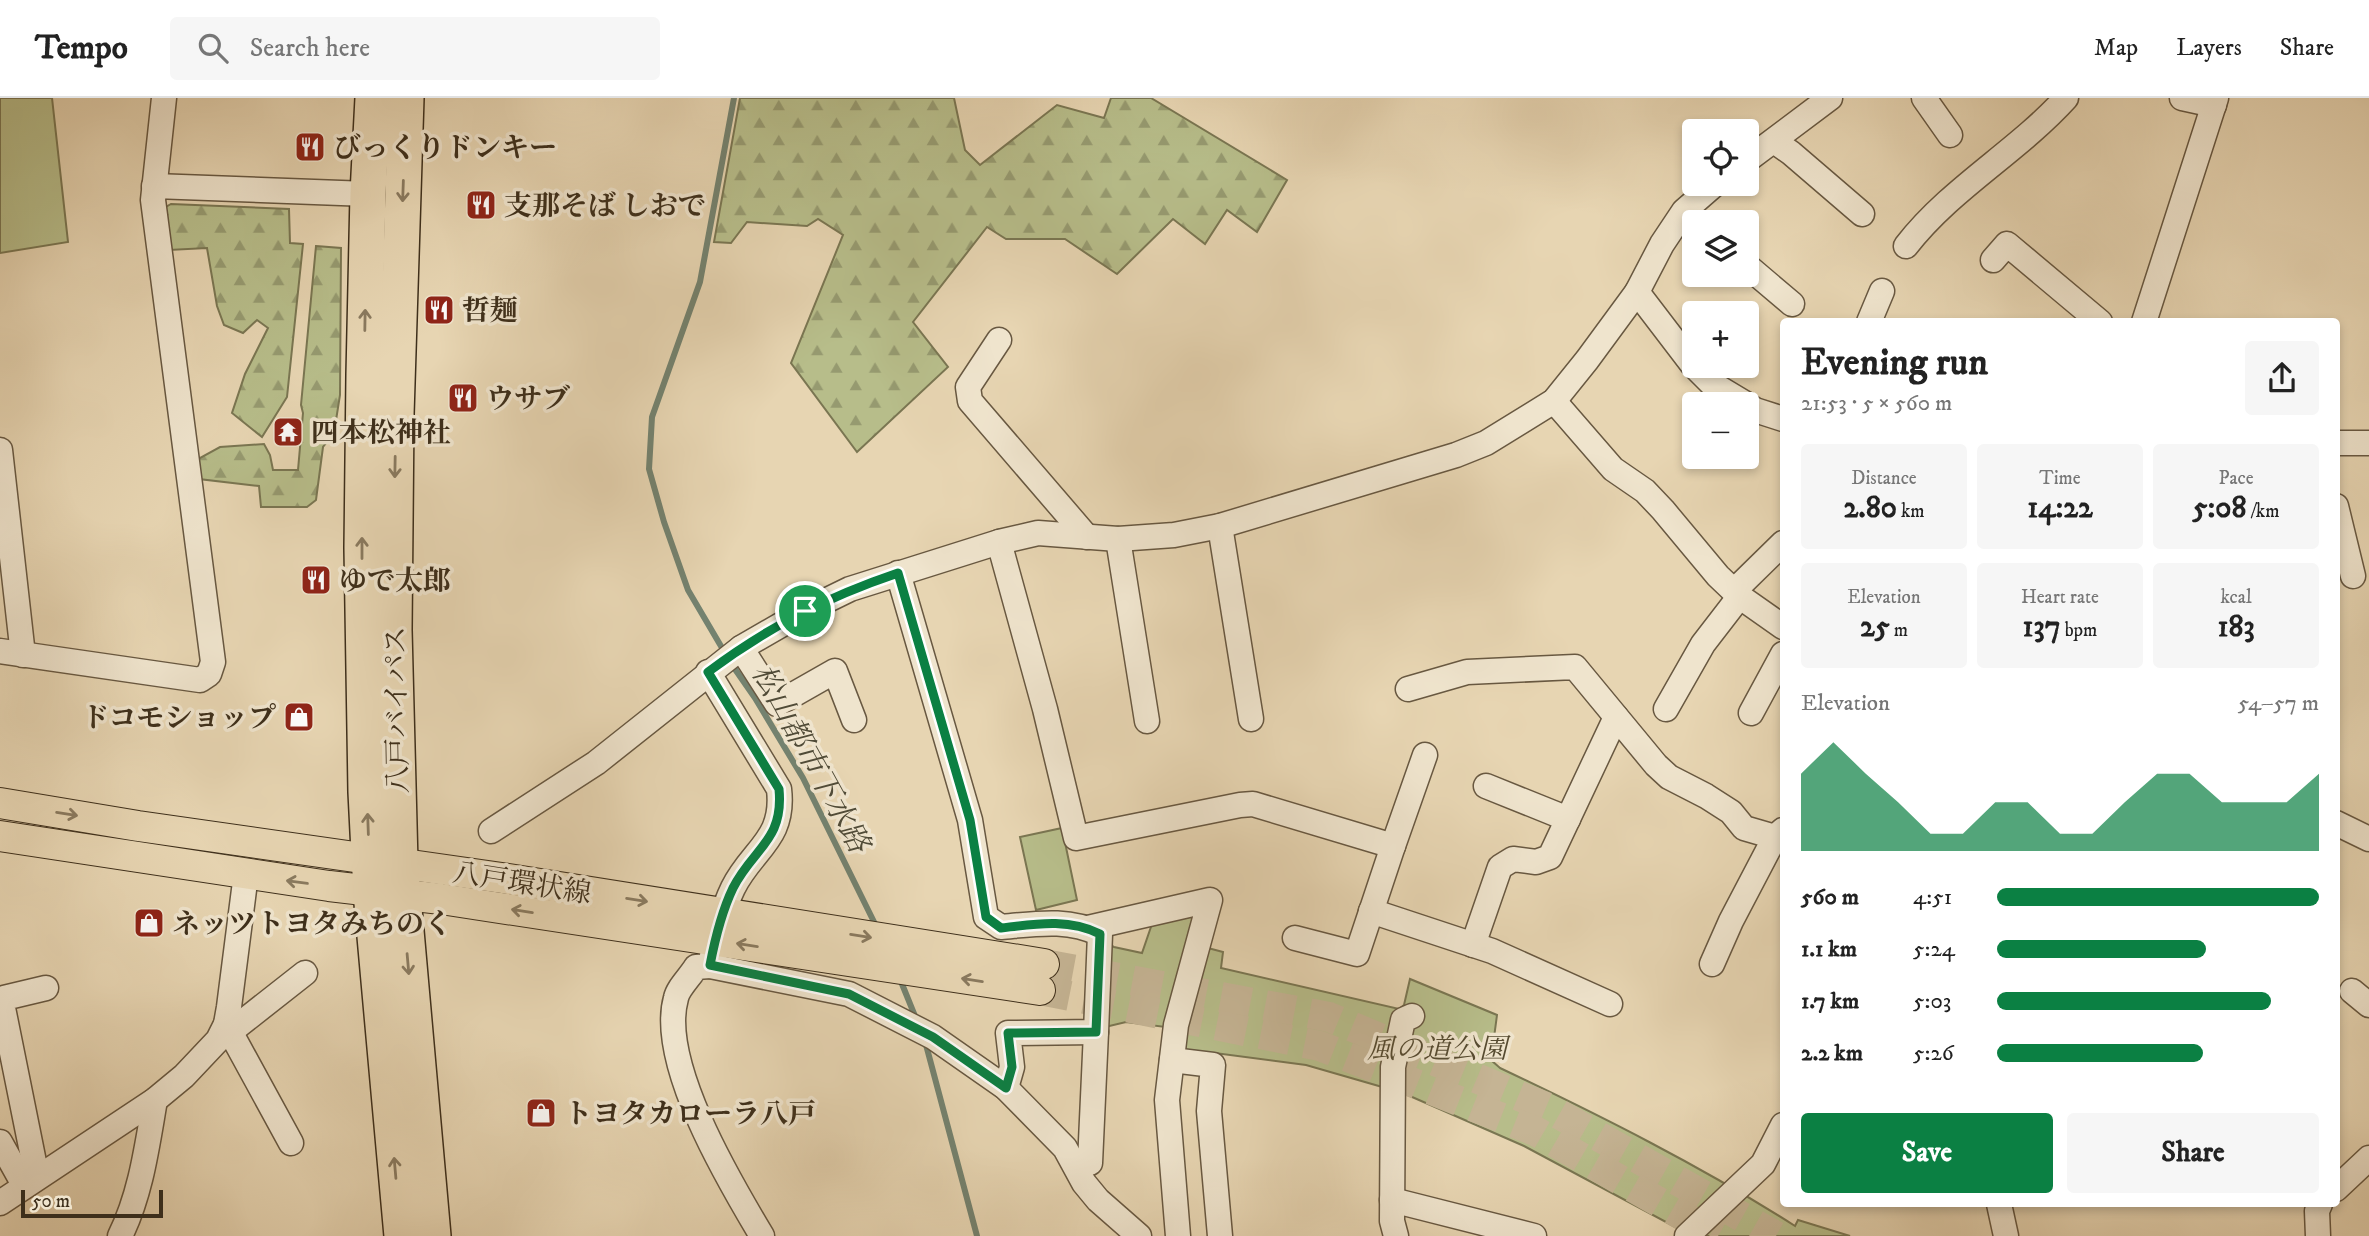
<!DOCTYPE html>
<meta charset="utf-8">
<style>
body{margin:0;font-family:"IM FELL DW Pica","Noto Serif JP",serif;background:#f6f6f6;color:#222;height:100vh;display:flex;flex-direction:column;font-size:26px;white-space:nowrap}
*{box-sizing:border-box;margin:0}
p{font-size:23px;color:#767676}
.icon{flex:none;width:38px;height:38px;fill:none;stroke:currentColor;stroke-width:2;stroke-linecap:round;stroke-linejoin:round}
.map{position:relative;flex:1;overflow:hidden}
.drawer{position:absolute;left:1780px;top:220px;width:560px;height:889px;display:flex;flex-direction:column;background:#fff;border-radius:7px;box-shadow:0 4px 10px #0003}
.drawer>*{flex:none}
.fabs{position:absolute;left:1682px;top:21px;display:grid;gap:14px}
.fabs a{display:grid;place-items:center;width:77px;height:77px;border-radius:7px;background:#fff;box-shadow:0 4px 10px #0003;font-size:35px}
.scale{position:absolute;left:21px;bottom:18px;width:142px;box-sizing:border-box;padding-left:7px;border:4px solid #3e2f1b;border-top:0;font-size:19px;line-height:24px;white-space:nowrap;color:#3e2f1b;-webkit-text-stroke:5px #efe4cd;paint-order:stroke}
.pin{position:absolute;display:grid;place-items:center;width:60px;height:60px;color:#fff;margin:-30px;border:4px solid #fff;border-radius:50%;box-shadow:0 2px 7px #0007}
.round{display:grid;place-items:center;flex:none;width:74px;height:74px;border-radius:7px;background:#f6f6f6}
.headline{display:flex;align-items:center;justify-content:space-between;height:119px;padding:0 21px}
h1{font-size:38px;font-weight:800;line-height:52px}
.stats{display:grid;grid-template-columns:repeat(3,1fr);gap:10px;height:119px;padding:7px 21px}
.stats div{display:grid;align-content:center;border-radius:7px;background:#f6f6f6;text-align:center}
.stats b{font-size:30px;font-weight:800}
.stats small{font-size:19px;font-weight:400}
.stats p{font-size:19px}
.chart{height:196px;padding:14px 21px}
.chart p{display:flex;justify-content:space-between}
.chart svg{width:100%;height:126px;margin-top:7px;fill:#0b8043;opacity:.7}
.primary-button{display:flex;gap:14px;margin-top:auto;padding:14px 21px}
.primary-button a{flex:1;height:80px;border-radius:7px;background:#0b8043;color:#fff;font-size:28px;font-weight:800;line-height:80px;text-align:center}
.primary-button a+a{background:#f6f6f6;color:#222}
ul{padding:0 21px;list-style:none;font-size:23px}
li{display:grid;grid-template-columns:112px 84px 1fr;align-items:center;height:52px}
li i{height:18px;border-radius:9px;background:#0b8043}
header{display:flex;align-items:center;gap:42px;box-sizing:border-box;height:98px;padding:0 35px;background:#fff;border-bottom:2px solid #e0e0e0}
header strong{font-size:33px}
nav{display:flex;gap:38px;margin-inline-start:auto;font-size:24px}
.search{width:490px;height:63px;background:#f6f6f6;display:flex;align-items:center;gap:18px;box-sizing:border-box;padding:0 24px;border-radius:7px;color:#767676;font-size:26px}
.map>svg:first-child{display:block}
.forest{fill:url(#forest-firs);stroke:#7a7652;stroke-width:2}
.park{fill:#b7bd8a;stroke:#7a7652;stroke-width:2}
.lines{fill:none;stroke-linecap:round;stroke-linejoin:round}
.stream{stroke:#74826f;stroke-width:6}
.major-tunnel{stroke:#c5b494;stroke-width:30;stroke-dasharray:30 15;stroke-linecap:butt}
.minor-casing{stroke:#685841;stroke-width:27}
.major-casing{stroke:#3e2f1b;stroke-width:32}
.highway-casing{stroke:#3e2f1b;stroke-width:38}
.minor{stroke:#efe4cd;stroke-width:24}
.major{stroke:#e7d5b2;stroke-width:30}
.highway{stroke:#e7d5b2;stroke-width:35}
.oneway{stroke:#8a7a5f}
.route-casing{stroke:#fff;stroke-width:14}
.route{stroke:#0b8043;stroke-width:9}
.labels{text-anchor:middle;stroke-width:7;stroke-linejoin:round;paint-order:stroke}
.poi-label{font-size:28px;font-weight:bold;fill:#3e2f1b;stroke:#efe4cd;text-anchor:start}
.street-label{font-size:28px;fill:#3e2f1b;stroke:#efe4cd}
.park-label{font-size:28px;font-style:italic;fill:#564b31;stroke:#efe4cd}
.water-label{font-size:30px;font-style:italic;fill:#504b37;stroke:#efe4cd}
</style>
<header>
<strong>Tempo</strong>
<div class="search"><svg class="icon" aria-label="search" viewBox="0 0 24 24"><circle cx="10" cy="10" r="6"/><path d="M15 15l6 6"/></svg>Search here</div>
<nav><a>Map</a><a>Layers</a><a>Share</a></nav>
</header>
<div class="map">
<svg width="2369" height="1138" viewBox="0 0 2369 1138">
<defs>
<pattern id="forest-firs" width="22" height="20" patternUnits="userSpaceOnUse" patternTransform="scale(1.75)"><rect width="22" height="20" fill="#b7bd8a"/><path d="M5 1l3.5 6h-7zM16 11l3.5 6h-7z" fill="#969a70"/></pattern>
</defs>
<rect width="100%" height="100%" fill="#e7d5b2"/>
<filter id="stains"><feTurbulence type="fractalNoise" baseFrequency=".00286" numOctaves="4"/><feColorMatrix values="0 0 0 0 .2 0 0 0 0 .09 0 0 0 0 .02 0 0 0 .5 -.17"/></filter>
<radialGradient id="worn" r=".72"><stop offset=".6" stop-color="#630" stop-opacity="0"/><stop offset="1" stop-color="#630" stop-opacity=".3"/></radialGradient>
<g class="forest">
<path d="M740,0H954L965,52L980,67L1057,7L1104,20L1111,0H1151L1287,82L1257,134L1227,112L1205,146L1173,121L1117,176L1065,141H1006L987,129L913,224L948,269L857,354L791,265L843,137L818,121L807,128L747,124L731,145L714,144Z"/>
<path d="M171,106L289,111L290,145L303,146L287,299L262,339L232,315L245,276L268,230L257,222L243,235L224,227L217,208L207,150L169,152L164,110Z"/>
<path d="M316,148L341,150L340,297L334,335L323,349L316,402L307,409H261L259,388L199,381L198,361L220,349L264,346L270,357L273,372H298L303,315L301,307Z"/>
</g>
<g class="park">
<path d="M0,0H52L68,144L0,155Z"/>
<path d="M1062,730L1077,802L1036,812L1020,739Z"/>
<path d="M1184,814L1197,823L1193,846L1223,854L1221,870L1399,911L1404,907L1410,881L1497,917L1491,962L1500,970C1601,1018 1701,1068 1795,1128L1798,1122L1850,1138H1692L1524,1048L1403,995L1306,967L1215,955L1211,958L1180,952L1182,931L1126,924L1101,930L1104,842L1114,849L1142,855L1153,823Z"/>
</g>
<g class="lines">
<g class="stream">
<path d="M725,555L688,492L664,424L649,371L652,319L700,184L734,0"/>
<path d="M730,564L755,600L803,680L877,830"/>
<path d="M900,881L917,923"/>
<path d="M925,943L977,1138"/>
</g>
<g class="major-tunnel">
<path d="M1044,866L1329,919L1548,1010L1776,1138"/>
<path d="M1040,892L1320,948L1535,1033L1718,1138"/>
</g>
<g class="minor-casing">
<g id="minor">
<path d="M1924,0L1950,37"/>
<path d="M2182,0L2214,7"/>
<path d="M1774,43L1791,55L1862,116"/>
<path d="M1746,63L1830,0"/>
<path d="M154,88L368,96"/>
<path d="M1906,148C1951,90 2017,54 2066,0"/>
<path d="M1993,162L2007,146L2100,224"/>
<path d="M1746,167L1792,206"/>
<path d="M1637,194L1692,266L1711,285L1746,306"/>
<path d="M1869,224L1882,193"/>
<path d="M2144,224L2216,0"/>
<path d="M999,242L968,289L970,303L1087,439"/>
<path d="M1554,303L1613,371L1645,393L1663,412L1718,478L1739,498L1783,529"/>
<path d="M1746,306L1755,312L1783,321"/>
<path d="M2336,345H2369"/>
<path d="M0,352L23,557"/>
<path d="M2336,408L2353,478"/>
<path d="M1220,428L1251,621"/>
<path d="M1118,441L1147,623"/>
<path d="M999,444L1045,611L1076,740L1240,707L1253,706L1393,748L1357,856L1295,840"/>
<path d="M898,475L970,722L986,819L1001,829C1035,826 1068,820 1100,836L1096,934L1008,935L1012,969L1006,990"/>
<path d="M1734,493L1783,445"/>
<path d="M741,550L777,606L835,573L854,622"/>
<path d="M0,553L200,582L209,576L213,564L153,102L164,0"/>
<path d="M708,574L779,691C785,742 752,751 733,790C721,815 715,841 710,868L696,869C690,879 678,890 676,900C658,964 729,1083 762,1138"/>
<path d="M1408,591L1467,574L1575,569L1656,667L1669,679L1706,698L1731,714L1744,730L1775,739"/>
<path d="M1666,611L1703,546L1740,498"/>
<path d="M1751,615L1783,556"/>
<path d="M1486,688L1568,721"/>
<path d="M2336,725L2369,741"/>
<path d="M491,733L596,665L741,550L805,513L850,491L999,444L1038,435L1118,441L1174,437L1220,428L1456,357L1486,345L1554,303L1587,262L1637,194L1662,146L1684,113L1715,86"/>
<path d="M1393,748L1425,657"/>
<path d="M1371,813L1492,853L1610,906"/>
<path d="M1088,830L1210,802L1176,927L1167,1002L1178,1138"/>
<path d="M1473,847L1500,769L1513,761L1536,764L1550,759L1616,619"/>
<path d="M1712,866L1731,823L1775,739L1783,732"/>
<path d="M710,868L849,896L933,939L1006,990L1065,1050L1084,1085L1098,1102L1139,1138"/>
<path d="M2352,893L2369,907"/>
<path d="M226,926L291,1045"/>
<path d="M230,934L305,875"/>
<path d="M1172,962L1213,967L1209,1013L1220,1138"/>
<path d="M0,1044L24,1087"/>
<path d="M1090,1065L1096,934"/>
<path d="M37,1079L2,905L4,900L46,890"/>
<path d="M2336,1091L2369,1060"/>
<path d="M1392,1102L1534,1138"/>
<path d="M0,1105L155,1002L184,978L218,942L226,926L229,909L246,776"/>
<path d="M1999,1106L2006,1138"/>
<path d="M120,1138C141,1096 147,1048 155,1002"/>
<path d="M1396,1138L1392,1123L1393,969L1403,922L1412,918"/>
<path d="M1687,1138L1763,1066L1783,1027"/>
<path d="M2318,1138L2317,1113L2320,1106"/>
</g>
</g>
<g class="major-casing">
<g id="major">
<path d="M0,705L138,728L502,780L1044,866"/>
<path d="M0,738L329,788L441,801L1040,892"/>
</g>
</g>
<g class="highway-casing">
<g id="highway">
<path d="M373,0L368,96L364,277L362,450L366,694L371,794L402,1138"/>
<path d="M406,0L396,317L394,532L400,765L433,1138"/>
</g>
</g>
<use href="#minor" class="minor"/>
<use href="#major" class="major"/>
<use href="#highway" class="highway"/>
</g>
<defs><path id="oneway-shaft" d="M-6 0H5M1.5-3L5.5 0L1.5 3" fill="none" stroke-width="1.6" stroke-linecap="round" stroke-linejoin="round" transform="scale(1.75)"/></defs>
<g class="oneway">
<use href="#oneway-shaft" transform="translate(403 93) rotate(92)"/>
<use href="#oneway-shaft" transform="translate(365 222) rotate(-89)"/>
<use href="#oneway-shaft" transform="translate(395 369) rotate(91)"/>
<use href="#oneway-shaft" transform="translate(362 450) rotate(-90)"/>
<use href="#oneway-shaft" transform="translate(67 716) rotate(9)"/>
<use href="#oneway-shaft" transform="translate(368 726) rotate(-92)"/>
<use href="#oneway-shaft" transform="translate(297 784) rotate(-172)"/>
<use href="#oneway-shaft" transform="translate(637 802) rotate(9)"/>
<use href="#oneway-shaft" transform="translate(522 813) rotate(-171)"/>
<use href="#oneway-shaft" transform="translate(861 838) rotate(9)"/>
<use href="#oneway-shaft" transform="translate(747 847) rotate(-171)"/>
<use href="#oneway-shaft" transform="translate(408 866) rotate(85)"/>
<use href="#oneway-shaft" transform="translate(972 882) rotate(-171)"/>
<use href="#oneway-shaft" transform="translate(395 1070) rotate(-95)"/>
</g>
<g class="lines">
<g class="route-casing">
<path id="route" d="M898,475L970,722L986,819L1001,830C1035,826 1068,820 1100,836L1096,934L1008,935L1012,969L1006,990L933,939L849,896L710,867C715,841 721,815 733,790C753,750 784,743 779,691L708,574C768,529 827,499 898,475Z"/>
</g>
<use href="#route" class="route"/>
</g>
<defs>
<g id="restaurant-square" transform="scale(1.575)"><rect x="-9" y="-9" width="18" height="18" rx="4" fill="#8f2418" stroke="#efe4cd"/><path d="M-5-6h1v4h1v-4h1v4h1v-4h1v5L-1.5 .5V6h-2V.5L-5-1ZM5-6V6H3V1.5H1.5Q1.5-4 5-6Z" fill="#fff"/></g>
<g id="temple-square" transform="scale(1.575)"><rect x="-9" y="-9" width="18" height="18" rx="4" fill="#8f2418" stroke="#efe4cd"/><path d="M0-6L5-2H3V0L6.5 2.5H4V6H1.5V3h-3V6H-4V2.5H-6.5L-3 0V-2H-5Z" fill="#fff"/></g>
<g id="shop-square" transform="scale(1.575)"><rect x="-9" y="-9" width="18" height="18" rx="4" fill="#8f2418" stroke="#efe4cd"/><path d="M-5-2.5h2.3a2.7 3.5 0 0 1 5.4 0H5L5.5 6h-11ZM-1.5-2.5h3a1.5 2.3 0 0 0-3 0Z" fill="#fff"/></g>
</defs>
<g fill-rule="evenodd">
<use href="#restaurant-square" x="310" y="49"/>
<use href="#restaurant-square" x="481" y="107"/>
<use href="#restaurant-square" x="439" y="212"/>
<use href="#restaurant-square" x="463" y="300"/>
<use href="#temple-square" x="288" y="334"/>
<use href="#restaurant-square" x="316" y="482"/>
<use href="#shop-square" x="299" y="619"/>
<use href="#shop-square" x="149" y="825"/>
<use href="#shop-square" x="541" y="1015"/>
</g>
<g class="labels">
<g class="poi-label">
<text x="333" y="59">びっくりドンキー</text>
<text x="504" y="117">支那そば しおで</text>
<text x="462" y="222">哲麺</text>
<text x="486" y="310">ウサブ</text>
<text x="311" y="344">四本松神社</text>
<text x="339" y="492">ゆで太郎</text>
<text x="276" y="629" text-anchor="end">ドコモショップ</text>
<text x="172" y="835">ネッツトヨタみちのく</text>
<text x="564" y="1025">トヨタカローラ八戸</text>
</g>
<g class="street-label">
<text transform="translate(396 612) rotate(-91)" y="10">八戸バイパス</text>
<text transform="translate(522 784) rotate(9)" y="10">八戸環状線</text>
</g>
<g class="park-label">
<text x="1437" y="960">風の道公園</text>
</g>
<g class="water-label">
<text transform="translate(811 660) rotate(61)" y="10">松山都市下水路</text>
</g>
</g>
<rect width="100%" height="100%" filter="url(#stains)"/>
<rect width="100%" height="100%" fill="url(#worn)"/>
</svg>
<div class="fabs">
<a><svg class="icon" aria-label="locate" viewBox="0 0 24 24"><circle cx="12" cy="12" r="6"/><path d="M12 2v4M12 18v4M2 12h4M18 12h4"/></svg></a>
<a><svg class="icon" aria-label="layers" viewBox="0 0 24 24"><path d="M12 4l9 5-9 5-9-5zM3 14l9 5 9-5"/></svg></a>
<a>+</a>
<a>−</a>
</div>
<div class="scale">50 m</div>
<div class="pin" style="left:805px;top:513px;background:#1e9e55"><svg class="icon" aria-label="arrive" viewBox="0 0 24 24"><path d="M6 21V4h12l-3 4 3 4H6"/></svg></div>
<section class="drawer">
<div class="headline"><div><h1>Evening run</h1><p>21:53 · 5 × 560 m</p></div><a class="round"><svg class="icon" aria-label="share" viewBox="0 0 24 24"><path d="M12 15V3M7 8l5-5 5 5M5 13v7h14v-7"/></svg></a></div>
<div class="stats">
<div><p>Distance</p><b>2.80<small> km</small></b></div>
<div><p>Time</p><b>14:22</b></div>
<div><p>Pace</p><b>5:08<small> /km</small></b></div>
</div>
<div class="stats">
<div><p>Elevation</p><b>25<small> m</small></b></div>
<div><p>Heart rate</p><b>137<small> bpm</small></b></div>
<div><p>kcal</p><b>183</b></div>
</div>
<div class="chart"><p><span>Elevation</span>54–57 m</p>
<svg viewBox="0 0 160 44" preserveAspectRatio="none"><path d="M0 44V17L10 6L20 17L30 27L40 38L50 38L60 27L70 27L80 38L90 38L100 27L110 17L120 17L130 27L140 27L150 27L160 17V44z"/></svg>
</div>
<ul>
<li><b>560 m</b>4:51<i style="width:100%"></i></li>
<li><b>1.1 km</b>5:24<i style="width:65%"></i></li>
<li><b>1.7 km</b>5:03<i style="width:85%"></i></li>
<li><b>2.2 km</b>5:26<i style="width:64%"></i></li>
</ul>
<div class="primary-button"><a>Save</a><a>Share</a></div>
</section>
</div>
